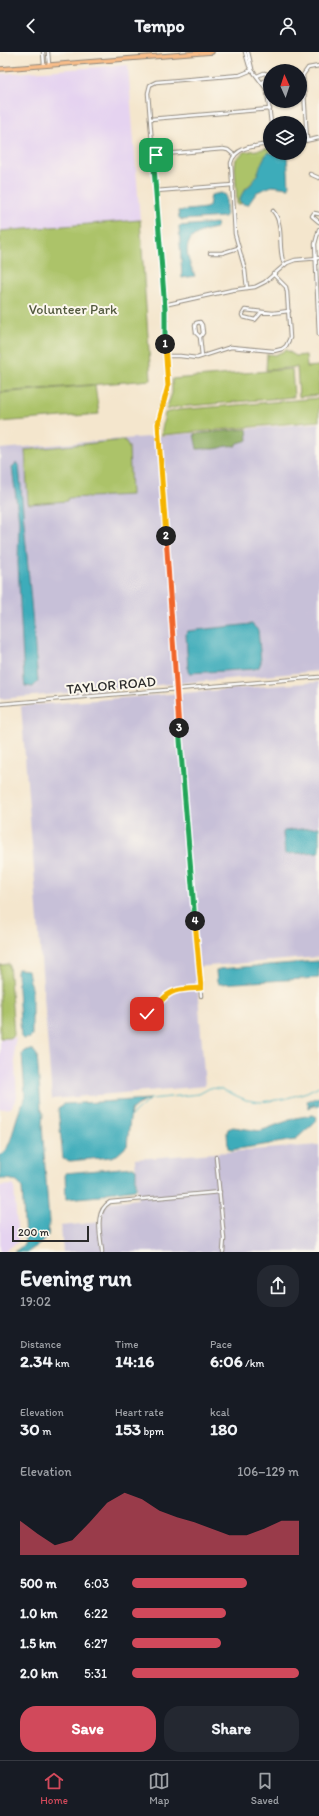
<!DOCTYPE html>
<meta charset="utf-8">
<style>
body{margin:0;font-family:Itim,sans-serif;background:#242831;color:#f1f3f6;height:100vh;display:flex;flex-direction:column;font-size:15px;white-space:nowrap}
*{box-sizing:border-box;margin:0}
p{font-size:13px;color:#9ea1a6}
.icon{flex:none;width:22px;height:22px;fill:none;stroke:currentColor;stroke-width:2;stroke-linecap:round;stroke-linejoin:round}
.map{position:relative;height:1200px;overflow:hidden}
.panel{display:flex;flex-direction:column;background:#171b24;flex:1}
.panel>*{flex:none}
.needle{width:26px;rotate:357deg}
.fabs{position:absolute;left:263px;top:12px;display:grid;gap:8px}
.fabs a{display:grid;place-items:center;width:44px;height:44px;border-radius:50%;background:#171b24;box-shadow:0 1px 3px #0004;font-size:20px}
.scale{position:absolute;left:12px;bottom:10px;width:77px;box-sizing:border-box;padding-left:4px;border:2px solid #2b2b2b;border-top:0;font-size:11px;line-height:14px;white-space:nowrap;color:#2b2b2b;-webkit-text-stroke:3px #fbf7ec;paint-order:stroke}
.pin{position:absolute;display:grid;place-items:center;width:34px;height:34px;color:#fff;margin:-17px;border-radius:8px;box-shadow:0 2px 6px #0006}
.km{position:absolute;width:20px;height:20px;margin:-10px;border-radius:50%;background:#222;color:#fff;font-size:11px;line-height:20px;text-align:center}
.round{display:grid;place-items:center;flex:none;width:42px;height:42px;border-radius:16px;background:#242831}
.headline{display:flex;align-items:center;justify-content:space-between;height:68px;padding:0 20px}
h1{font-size:22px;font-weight:800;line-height:30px}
.metrics{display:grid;grid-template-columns:repeat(3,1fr);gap:6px;height:68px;padding:4px 20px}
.metrics div{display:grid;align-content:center}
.metrics b{font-size:17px;font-weight:800}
.metrics small{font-size:11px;font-weight:400}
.metrics p{font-size:11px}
.chart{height:112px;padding:8px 20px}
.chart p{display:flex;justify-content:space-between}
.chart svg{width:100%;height:72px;margin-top:4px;fill:#d1495b;opacity:.7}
.action{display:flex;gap:8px;margin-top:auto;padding:8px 20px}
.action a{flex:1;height:46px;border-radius:16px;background:#d1495b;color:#fff;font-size:16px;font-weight:800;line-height:46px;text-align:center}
.action a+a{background:#242831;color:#f1f3f6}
ul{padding:0 20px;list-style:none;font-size:13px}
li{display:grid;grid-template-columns:64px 48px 1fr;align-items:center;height:30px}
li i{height:10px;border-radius:5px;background:#d1495b}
header{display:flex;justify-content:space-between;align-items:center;height:52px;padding:0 20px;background:#171b24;font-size:18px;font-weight:800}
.tabs{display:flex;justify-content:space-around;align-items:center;height:56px;border-top:1px solid #363941;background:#171b24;font-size:11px;color:#9ea1a6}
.tabs a{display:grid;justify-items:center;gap:2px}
.tabs .on{color:#d1495b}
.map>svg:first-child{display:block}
.built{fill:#e5d3f0}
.industrial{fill:#c7c0d8}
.green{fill:#acc369;stroke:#6c774a}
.forest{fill:#89a95d;stroke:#5a6a44}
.water{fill:#3dacba;stroke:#346c72}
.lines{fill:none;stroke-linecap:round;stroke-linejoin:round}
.stream{stroke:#3dacba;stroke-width:1}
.minor-casing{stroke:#90887c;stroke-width:4.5}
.major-casing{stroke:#90887c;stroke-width:5.5}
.minor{stroke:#fff;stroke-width:2.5}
.major{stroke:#f8bd89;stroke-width:3.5}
.split-1-casing{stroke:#fff;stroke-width:8}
.split-2-casing{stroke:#fff;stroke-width:8}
.split-3-casing{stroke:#fff;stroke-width:8}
.split-4-casing{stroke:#fff;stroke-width:8}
.split-5-casing{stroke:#fff;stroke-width:8}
.split-1{stroke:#22a559;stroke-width:5}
.split-2{stroke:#f5b400;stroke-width:5}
.split-3{stroke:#f0652b;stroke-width:5}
.split-4{stroke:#22a559;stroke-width:5}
.split-5{stroke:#f5b400;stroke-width:5}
.labels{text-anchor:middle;stroke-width:4;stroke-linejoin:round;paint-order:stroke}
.park-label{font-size:14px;fill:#52593e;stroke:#fbf7ec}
.street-label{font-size:14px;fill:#2b2b2b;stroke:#fbf7ec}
</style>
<header><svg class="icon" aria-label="back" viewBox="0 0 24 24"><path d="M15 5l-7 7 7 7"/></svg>Tempo<svg class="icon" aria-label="person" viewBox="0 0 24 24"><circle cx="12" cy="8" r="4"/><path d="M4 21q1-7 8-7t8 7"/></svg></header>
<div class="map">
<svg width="319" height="1200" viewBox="0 0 319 1200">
<rect width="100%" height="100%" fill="#fbf7ec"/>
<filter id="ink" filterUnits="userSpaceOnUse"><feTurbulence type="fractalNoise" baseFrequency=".025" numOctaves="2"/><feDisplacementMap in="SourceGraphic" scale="8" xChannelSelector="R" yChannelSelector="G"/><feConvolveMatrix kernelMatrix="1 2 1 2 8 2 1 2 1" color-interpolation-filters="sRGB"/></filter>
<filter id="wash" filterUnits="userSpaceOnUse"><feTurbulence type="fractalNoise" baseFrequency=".012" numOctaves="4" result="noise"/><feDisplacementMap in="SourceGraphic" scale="16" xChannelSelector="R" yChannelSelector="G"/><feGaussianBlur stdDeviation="0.9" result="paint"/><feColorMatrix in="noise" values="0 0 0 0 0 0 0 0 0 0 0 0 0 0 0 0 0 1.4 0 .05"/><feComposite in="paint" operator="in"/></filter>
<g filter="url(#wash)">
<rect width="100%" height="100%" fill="#f4e6cd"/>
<g class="built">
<path d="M128,13L140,168L0,179V22Z"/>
<path d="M16,986L14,995L17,1045L11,1056L0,1057V987Z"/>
<path d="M14,1133L18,1190L3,1200H0V1134Z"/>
</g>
<g class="industrial">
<path d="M319,371V619L0,647V397Z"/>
<path d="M319,630V905L196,915L205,1034L52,1047L21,654Z"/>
<path d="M319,1093V1200H63L61,1174L101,1170L102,1157L110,1150L138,1147L135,1107Z"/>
</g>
<g class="green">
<path d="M270,96V99L265,104L255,128L244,138L240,149L241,152H237L235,115L236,107L244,100Z"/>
<path d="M140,168L151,328L0,340V179Z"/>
<path d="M286,298L296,304L306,303L307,315L319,314V343L299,345L297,315L266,318L267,302L275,303Z"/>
<path d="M292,317L294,345L177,355L166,358L172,341V327Z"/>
<path d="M95,333L99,362L0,370V341Z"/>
<path d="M319,346V369L161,383L165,361L178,358Z"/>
<path d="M125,388L129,395L131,443L68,446L67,449L29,452L28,451L25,398Z"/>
<path d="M9,912L14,983L12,986H0V913Z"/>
</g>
<path class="forest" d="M247,377L248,388L238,391L236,394C229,393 226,394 220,396C213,398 204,396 197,397L194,382Z"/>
<g class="water">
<path d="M270,99V101H287L289,136L272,134L257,140L248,153L242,152L240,149C241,139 247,137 252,131C260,122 260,106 270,99Z"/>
<path d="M221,141L226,143V162L224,165L182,168L179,166L178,159L206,156L209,154L211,143Z"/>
<path d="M217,171L216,176C195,180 181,187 190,212C191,216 194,220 195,224L182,226L179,174Z"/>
<path d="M16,411L19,413L38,630L33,635L25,634L24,628L18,511L19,469L12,415Z"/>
<path d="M252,572L258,578L261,610L259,615L254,617L189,621L188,619L186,581L188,579Z"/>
<path d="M319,775V800L285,802L283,781L284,779Z"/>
<path d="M319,909V926L219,932L217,929L216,919L219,917Z"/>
<path d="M18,917L28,918L32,942V984L30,986L23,987L21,985L17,921Z"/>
<path d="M26,998H33L37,1003L41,1056L43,1061L42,1073L49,1170L48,1184L41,1191L28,1200H14L24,1193L25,1187L22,1136C17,1127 10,1127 0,1127V1103C11,1096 12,1081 16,1069C18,1061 23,1052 25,1043L22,1002L23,1000Z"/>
<path d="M319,1045V1054L316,1055L313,1051L314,1054L312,1055L310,1051L311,1055L309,1056L307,1049Z"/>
<path d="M150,1047L137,1053L131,1058L127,1094L117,1103L111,1105L70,1109L63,1107L58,1056L64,1052Z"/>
<path d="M313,1063L317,1065L315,1070L295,1088L231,1098L228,1096L227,1080L228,1077L233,1075L260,1079L295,1066Z"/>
<path d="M133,1115L136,1117V1137L107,1141L100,1144L66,1147L65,1121Z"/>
</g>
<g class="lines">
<path class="stream" d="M130,1065L150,1047L199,1042L210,1036L221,1037L246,1048L260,1050L284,1047L307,1040L319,1034"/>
</g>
</g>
<g filter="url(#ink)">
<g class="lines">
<g class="minor-casing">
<g id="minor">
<path d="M43,0L44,13"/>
<path d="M48,0L49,13"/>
<path d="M245,0L249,14L267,38L271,71"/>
<path d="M248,0L252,17"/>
<path d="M257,24L264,21L267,22V26L262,31"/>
<path d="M150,67L270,57"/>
<path d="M307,88L303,23L308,16L319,14"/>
<path d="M300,90L319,86"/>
<path d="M153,103L223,97L228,98L234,103"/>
<path d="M310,122L319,126"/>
<path d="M156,139L233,133"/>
<path d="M273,159C285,173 277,196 284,212"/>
<path d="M319,162L314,161L312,164L319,170"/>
<path d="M319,177L315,192L319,283"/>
<path d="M210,201H222L238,196"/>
<path d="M247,236L245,218L235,182L231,111C235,94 256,94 270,92"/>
<path d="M164,253L232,238L255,235L265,230L287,211L295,208L319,206"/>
<path d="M262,260L255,268L243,265L242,263L245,258L273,261L289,259"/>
<path d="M200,285L196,281L195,274L196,271L200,270L202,273L203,281L200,285L202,304"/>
<path d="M166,304H180L197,306L231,295L274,299L282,297L286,294L290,286L287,240L286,235L273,222"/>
<path d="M0,652L319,625"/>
<path d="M201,944L176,637L159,386L158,372L168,334L164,275L165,257L148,41L150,33L156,30L240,23L252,18"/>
<path d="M139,963C158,961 156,950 169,941C178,936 191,937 201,936"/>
<path d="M216,1105L224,1187L223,1200"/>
<path d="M102,1200C101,1184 93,1160 110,1150L220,1140"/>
</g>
</g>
<g class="major-casing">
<path id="major" d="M0,17L212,0"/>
</g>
<use href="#minor" class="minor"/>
<use href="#major" class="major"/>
</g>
</g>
<g class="lines" filter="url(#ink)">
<g class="split-1-casing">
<path id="split-1" d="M156,103H153L165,257V292"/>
</g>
<g class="split-2-casing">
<path id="split-2" d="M165,292L168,334L158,372L166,484"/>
</g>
<g class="split-3-casing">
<path id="split-3" d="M166,484L179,676"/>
</g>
<g class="split-4-casing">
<path id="split-4" d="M179,676L195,869"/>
</g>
<g class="split-5-casing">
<path id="split-5" d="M147,962C156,957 158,951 165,945C174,936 189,937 201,936L195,869"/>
</g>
<use href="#split-1" class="split-1"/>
<use href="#split-2" class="split-2"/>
<use href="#split-3" class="split-3"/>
<use href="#split-4" class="split-4"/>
<use href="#split-5" class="split-5"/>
</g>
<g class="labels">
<g class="park-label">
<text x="73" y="262">Volunteer Park</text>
</g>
<g class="street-label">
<text transform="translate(111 633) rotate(-5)" y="5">TAYLOR ROAD</text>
</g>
</g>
</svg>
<div class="fabs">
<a><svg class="needle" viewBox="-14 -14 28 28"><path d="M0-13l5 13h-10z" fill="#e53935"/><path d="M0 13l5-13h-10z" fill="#9ea1a6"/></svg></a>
<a><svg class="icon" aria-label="layers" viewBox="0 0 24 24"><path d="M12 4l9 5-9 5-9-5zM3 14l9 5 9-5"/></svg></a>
</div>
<div class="scale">200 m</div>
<div class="pin" style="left:156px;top:103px;background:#1e9e55"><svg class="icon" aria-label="arrive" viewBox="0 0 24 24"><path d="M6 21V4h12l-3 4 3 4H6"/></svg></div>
<div class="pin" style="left:147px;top:962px;background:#d93025"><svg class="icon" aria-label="check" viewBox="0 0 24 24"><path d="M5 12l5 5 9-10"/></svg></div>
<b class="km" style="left:165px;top:292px">1</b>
<b class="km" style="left:166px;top:484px">2</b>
<b class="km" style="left:179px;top:676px">3</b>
<b class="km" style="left:195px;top:869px">4</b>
</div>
<section class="panel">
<div class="headline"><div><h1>Evening run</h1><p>19:02</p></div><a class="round"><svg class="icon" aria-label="share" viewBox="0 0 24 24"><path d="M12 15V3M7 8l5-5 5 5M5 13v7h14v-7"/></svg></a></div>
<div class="metrics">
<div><p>Distance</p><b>2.34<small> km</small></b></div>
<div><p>Time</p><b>14:16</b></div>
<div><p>Pace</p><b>6:06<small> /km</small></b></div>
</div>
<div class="metrics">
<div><p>Elevation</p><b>30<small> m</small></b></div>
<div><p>Heart rate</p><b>153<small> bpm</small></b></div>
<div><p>kcal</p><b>180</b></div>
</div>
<div class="chart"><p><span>Elevation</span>106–129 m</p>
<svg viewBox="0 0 160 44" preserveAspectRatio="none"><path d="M0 44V23L10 31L20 38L30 35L40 24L50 12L60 6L70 10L80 17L90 21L100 24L110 28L120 32L130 32L140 28L150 23L160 23V44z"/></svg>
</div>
<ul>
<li><b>500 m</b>6:03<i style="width:69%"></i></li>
<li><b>1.0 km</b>6:22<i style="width:56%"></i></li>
<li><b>1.5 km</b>6:27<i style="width:53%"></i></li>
<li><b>2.0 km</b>5:31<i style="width:100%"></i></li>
</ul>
<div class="action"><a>Save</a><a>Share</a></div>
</section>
<nav class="tabs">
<a class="on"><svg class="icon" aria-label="home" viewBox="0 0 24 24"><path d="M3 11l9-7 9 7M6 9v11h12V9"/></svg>Home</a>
<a><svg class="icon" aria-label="map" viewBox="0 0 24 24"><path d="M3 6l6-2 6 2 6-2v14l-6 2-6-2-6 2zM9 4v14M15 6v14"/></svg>Map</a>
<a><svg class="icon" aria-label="saved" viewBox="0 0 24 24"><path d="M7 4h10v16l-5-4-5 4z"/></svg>Saved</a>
</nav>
